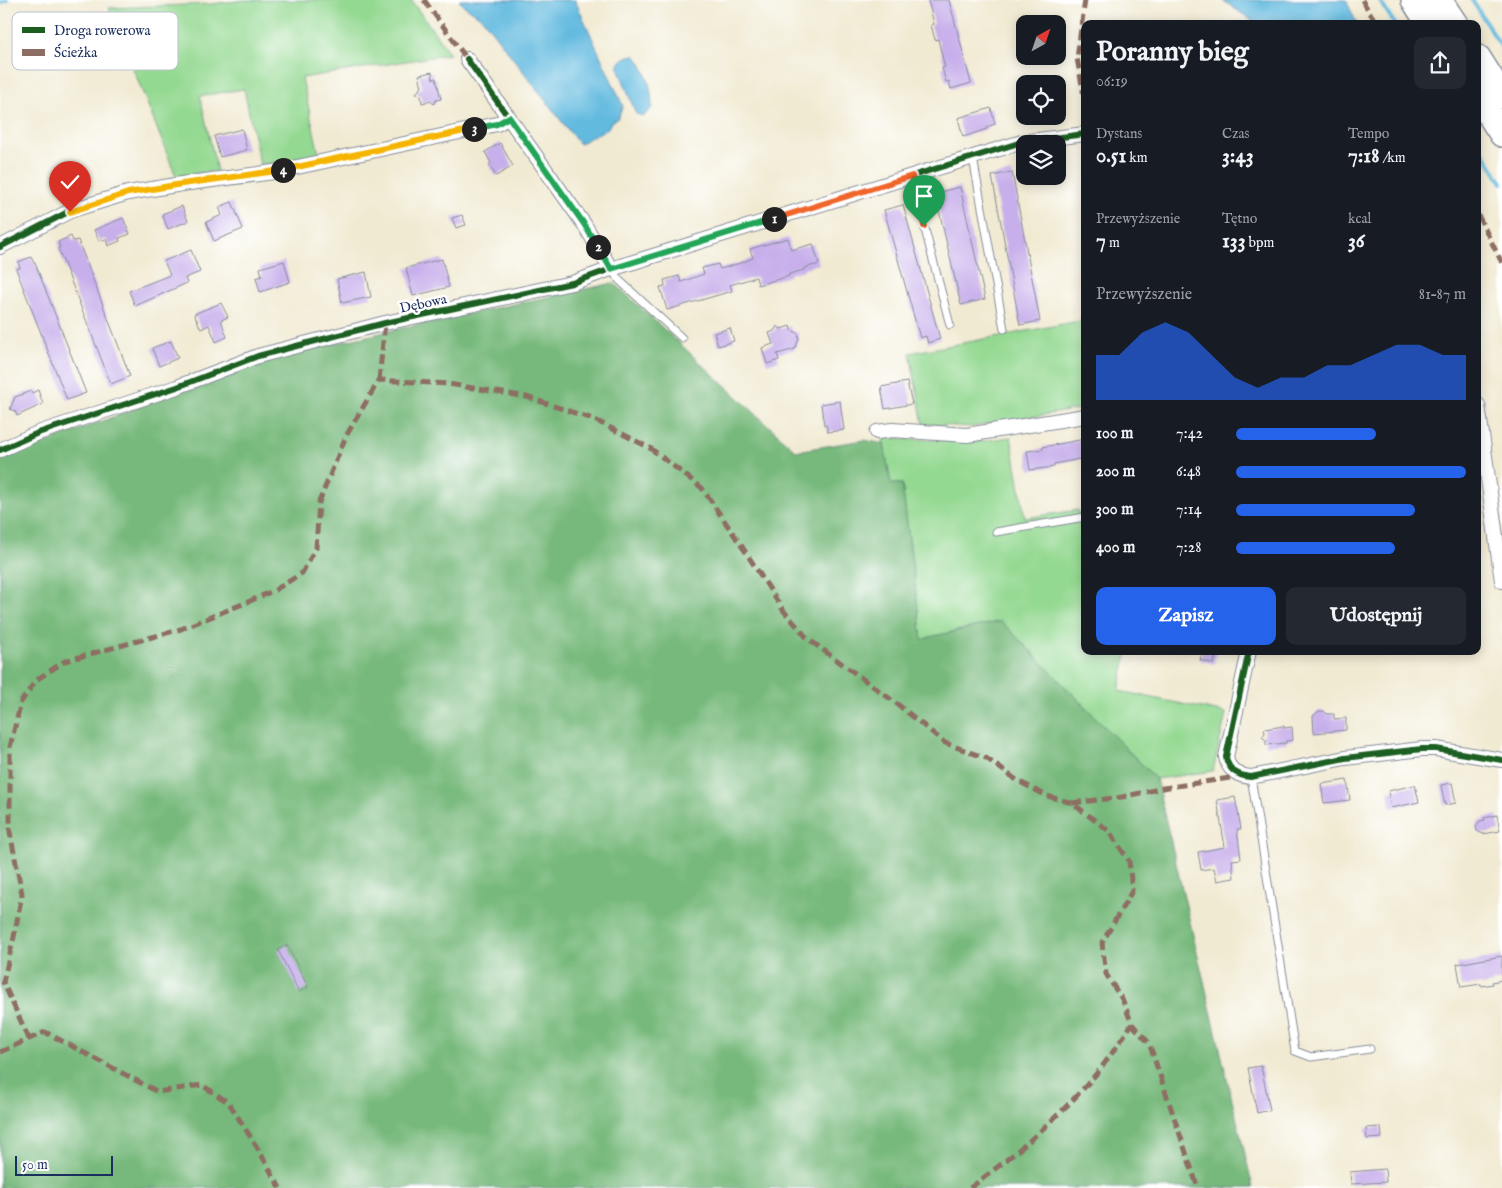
<!DOCTYPE html>
<html lang="pl">
<meta charset="utf-8">
<style>
body{margin:0;font-family:"IM FELL English",serif;background:#242831;color:#f1f3f6;height:100vh;display:flex;flex-direction:column;font-size:19px;white-space:nowrap}
*{box-sizing:border-box;margin:0}
p{font-size:16px;color:#9ea1a6}
.icon{flex:none;width:28px;height:28px;fill:none;stroke:currentColor;stroke-width:2;stroke-linecap:round;stroke-linejoin:round}
.map{position:relative;flex:1;overflow:hidden}
.sheet{position:absolute;left:1081px;top:20px;width:400px;height:635px;display:flex;flex-direction:column;background:#171b24;border-radius:10px;box-shadow:0 2px 12px #0003}
.sheet>*{flex:none}
.needle{width:32px;rotate:40deg}
.buttons{position:absolute;left:1016px;top:15px;display:grid;gap:10px}
.buttons a{display:grid;place-items:center;width:50px;height:50px;border-radius:10px;background:#171b24;box-shadow:0 2px 12px #0003;font-size:25px}
.scale{position:absolute;left:15px;bottom:12px;width:98px;box-sizing:border-box;padding-left:5px;border:2px solid #1b2f5e;border-top:0;font-size:14px;line-height:18px;white-space:nowrap;color:#1b2f5e;-webkit-text-stroke:4px #fff;paint-order:stroke}
.pin{position:absolute;display:grid;place-items:center;width:42px;height:42px;color:#fff;margin:-51px -21px;border-radius:50% 50% 50% 0;rotate:-45deg;box-shadow:0 0 5px #0007}
.pin .icon{rotate:45deg}
.km{position:absolute;width:25px;height:25px;margin:-12px;border-radius:50%;background:#222;color:#fff;font-size:14px;line-height:25px;text-align:center}
.round{display:grid;place-items:center;flex:none;width:52px;height:52px;border-radius:10px;background:#242831}
.head{display:flex;align-items:center;justify-content:space-between;height:85px;padding:0 15px}
h1{font-size:28px;font-weight:700;line-height:38px}
.stats{display:grid;grid-template-columns:repeat(3,1fr);gap:8px;height:85px;padding:5px 15px}
.stats div{display:grid;align-content:center}
.stats b{font-size:21px;font-weight:700}
.stats small{font-size:14px;font-weight:400}
.stats p{font-size:14px}
.chart{height:140px;padding:10px 15px}
.chart p{display:flex;justify-content:space-between}
.chart svg{width:100%;height:90px;margin-top:5px;fill:#2563eb;opacity:.7}
.cta{display:flex;gap:10px;margin-top:auto;padding:10px 15px}
.cta a{flex:1;height:58px;border-radius:10px;background:#2563eb;color:#fff;font-size:20px;font-weight:700;line-height:58px;text-align:center}
.cta a+a{background:#242831;color:#f1f3f6}
ul{padding:0 15px;list-style:none;font-size:16px}
li{display:grid;grid-template-columns:80px 60px 1fr;align-items:center;height:38px}
li i{height:12px;border-radius:6px;background:#2563eb}
.map>svg:first-child{display:block}
.green{fill:#94d992;stroke:#588478}
.forest{fill:#77b97c;stroke:#49746d}
.water{fill:#62badf;stroke:#3e749e}
.lines{fill:none;stroke-linecap:round;stroke-linejoin:round}
.stream{stroke:#62badf;stroke-width:4}
.building{fill:#c7afeb}
.service-casing{stroke:#868c98;stroke-width:9}
.minor-casing{stroke:#868c98;stroke-width:16}
.motorway-casing{stroke:#868c98;stroke-width:28}
.service{stroke:#fff;stroke-width:7}
.minor{stroke:#fff;stroke-width:14}
.motorway{stroke:#fff;stroke-width:25}
.quiet{stroke:#8d6e63;stroke-width:5;stroke-dasharray:10 5;stroke-linecap:butt}
.cycleway-casing{stroke:#fff;stroke-width:9}
.cycleway{stroke:#1b5e20;stroke-width:6}
.split-1-casing{stroke:#fff;stroke-width:10}
.split-2-casing{stroke:#fff;stroke-width:10}
.split-3-casing{stroke:#fff;stroke-width:10}
.split-4-casing{stroke:#fff;stroke-width:10}
.split-5-casing{stroke:#fff;stroke-width:10}
.split-1{stroke:#f0652b;stroke-width:6}
.split-2{stroke:#22a559;stroke-width:6}
.split-3{stroke:#22a559;stroke-width:6}
.split-4{stroke:#f5b400;stroke-width:6}
.split-5{stroke:#f5b400;stroke-width:6}
.labels{text-anchor:middle;stroke-width:5;stroke-linejoin:round;paint-order:stroke}
.street-label{font-size:14px;fill:#1b2f5e;stroke:#fff}
.key{fill:#fff;stroke:#bbc1cf;stroke-width:1}
.key-label{font-size:14px;fill:#1b2f5e}
</style>
<div class="map">
<svg width="1502" height="1188" viewBox="0 0 1502 1188">
<rect width="100%" height="100%" fill="#fff"/>
<filter id="ink" filterUnits="userSpaceOnUse"><feTurbulence type="fractalNoise" baseFrequency=".02" numOctaves="2"/><feDisplacementMap in="SourceGraphic" scale="10" xChannelSelector="R" yChannelSelector="G"/><feConvolveMatrix kernelMatrix="1 2 1 2 8 2 1 2 1" color-interpolation-filters="sRGB"/></filter>
<filter id="wash" filterUnits="userSpaceOnUse"><feTurbulence type="fractalNoise" baseFrequency=".0096" numOctaves="4" result="noise"/><feDisplacementMap in="SourceGraphic" scale="20" xChannelSelector="R" yChannelSelector="G"/><feGaussianBlur stdDeviation="1.12" result="paint"/><feColorMatrix in="noise" values="0 0 0 0 0 0 0 0 0 0 0 0 0 0 0 0 0 1.4 0 .05"/><feComposite in="paint" operator="in"/></filter>
<g filter="url(#wash)">
<rect width="100%" height="100%" fill="#f1ead2"/>
<g class="green">
<path d="M244,0H411L450,54L302,78L319,154L260,165L244,89L200,96L217,171L176,176L109,8L212,4Z"/>
<path d="M1085,320V408L972,427L923,424L910,353Z"/>
<path d="M1011,437L1025,518L1078,510L1085,559V651H1127L1119,691L1226,713L1213,771L1156,779L1001,621L930,637L922,640L902,484H891L883,439L892,438L975,442Z"/>
</g>
<path class="forest" d="M614,283L796,451L864,440L884,444L891,484H902L922,640L930,637L1001,621L1156,779L1253,1188H0V460L265,359L434,321Z"/>
<g class="water">
<path d="M459,0H575L623,106L618,118L611,122L608,128L579,144L482,18L463,5Z"/>
<path d="M1222,0H1346L1357,24H1253V21Z"/>
<path d="M635,55C647,70 652,89 652,108L644,116L636,114L618,67C621,59 626,56 635,55Z"/>
</g>
<g class="lines">
<g class="stream">
<path d="M1379,0L1395,24"/>
<path d="M1472,0L1502,48"/>
<path d="M0,3L7,0"/>
<path d="M1478,144L1502,183"/>
</g>
</g>
<g id="blocks">
<g class="building">
<path d="M928,0H949L971,83L951,89L949,81L946,82L942,68L945,67L943,60L938,39L935,40L931,25L934,24Z"/>
<path d="M432,72L433,79L436,78L441,99L436,100L434,104L430,101L422,103L421,96L416,93L422,87L419,75Z"/>
<path d="M991,108L995,124L987,127V129L963,137L958,118Z"/>
<path d="M242,129L247,150L220,157L214,136Z"/>
<path d="M500,143L513,166L496,176L489,165L491,163L485,152Z"/>
<path d="M1012,172L1040,321L1020,325L992,176Z"/>
<path d="M960,187L985,299L961,305L935,193Z"/>
<path d="M232,202L243,229L214,241L206,222L222,215L219,207Z"/>
<path d="M903,205L940,339L928,343L926,336L920,338L884,210Z"/>
<path d="M182,206L188,221L168,229L162,214Z"/>
<path d="M462,215L466,225L456,228L452,218Z"/>
<path d="M123,218L130,234L119,238L120,241L108,246L106,239L99,241L94,230Z"/>
<path d="M71,236L73,241L78,240L130,376L111,384L58,248L60,247L58,242Z"/>
<path d="M788,238L791,250L813,244L819,264L804,268V270L789,274V276L758,285L756,277L730,285L732,291L667,310L660,287L665,286L664,280L679,276L681,282L704,274L702,268L718,264L720,269L743,262L753,258L750,249Z"/>
<path d="M191,250L200,272L185,278L187,283L135,306L129,291L170,275L164,261Z"/>
<path d="M31,257L34,263H35L86,393L67,400L16,269L20,268L18,262Z"/>
<path d="M442,259L449,287L413,296L406,268Z"/>
<path d="M284,261L290,282L260,292L256,278L262,276L260,268Z"/>
<path d="M366,272L371,297L342,303L337,279Z"/>
<path d="M221,303L228,317L221,320L227,337L216,342L209,325L201,329L194,314Z"/>
<path d="M777,326L781,329L790,326L791,330L798,333L799,339L795,349L777,354L779,360L767,364L762,348L773,344L769,333L774,331Z"/>
<path d="M730,328L734,341L718,346L714,333Z"/>
<path d="M171,341L178,358L159,366L152,348Z"/>
<path d="M907,382L912,404L885,409L881,387Z"/>
<path d="M38,390L43,404L17,416L15,411L10,409L15,397L31,391L32,393Z"/>
<path d="M840,401L844,430L828,432L826,425H824L821,404Z"/>
<path d="M1085,439V458L1054,464V467L1030,470L1027,451L1043,449V447Z"/>
<path d="M1202,651H1217L1214,664L1200,660Z"/>
<path d="M1319,711H1324L1327,714H1334V719L1346,718V730L1314,733L1313,716Z"/>
<path d="M1284,726V728L1292,727L1293,740L1286,741V743L1266,745V740L1262,737L1265,733L1264,729Z"/>
<path d="M1347,780L1350,800L1324,803L1321,784Z"/>
<path d="M1452,783L1456,803L1445,805L1441,785Z"/>
<path d="M1415,785L1419,802L1391,808L1388,791Z"/>
<path d="M1235,797L1241,829H1237L1241,859L1232,860L1234,878L1217,881L1214,868L1201,870L1198,852L1225,847L1217,800Z"/>
<path d="M1497,815L1500,831L1483,834L1477,831L1476,826L1480,821L1485,820L1484,818Z"/>
<path d="M287,945L308,987L299,992L278,950Z"/>
<path d="M1502,956V980L1492,982L1493,984L1482,986L1481,984L1461,987L1457,964Z"/>
<path d="M1261,1066L1270,1110L1257,1113L1248,1068Z"/>
<path d="M1381,1127L1382,1138L1367,1139L1366,1128Z"/>
<path d="M1385,1169L1386,1182L1351,1184L1350,1172Z"/>
</g>
</g>
</g>
<g filter="url(#ink)">
<use href="#blocks" fill-opacity="0" stroke="#868c98" stroke-width="1"/>
<g class="lines">
<g class="service-casing">
<g id="service">
<path d="M973,158L1004,329"/>
<path d="M911,176L950,325"/>
<path d="M611,269L619,280L682,338"/>
<path d="M996,532L1085,517"/>
<path d="M1251,777L1295,1051L1311,1057L1370,1049"/>
</g>
</g>
<g class="minor-casing">
<g id="minor">
<path d="M0,247L72,210L128,193L182,184L274,172L497,124L509,117"/>
<path d="M611,269L1022,142L1085,134"/>
<path d="M1478,405L1502,581"/>
<path d="M877,432L892,430L967,435L1085,416"/>
<path d="M0,450L38,433L177,387L258,356L385,323L572,283L611,269L584,224L467,59"/>
<path d="M1249,651L1226,757C1228,770 1238,776 1251,777L1345,758L1422,749H1436L1502,760"/>
</g>
</g>
<g class="motorway-casing">
<g id="motorway">
<path d="M1414,0L1429,24"/>
<path d="M1439,0L1455,24"/>
<path d="M1478,58L1502,96"/>
<path d="M1478,97L1502,134"/>
</g>
</g>
<use href="#service" class="service"/>
<use href="#minor" class="minor"/>
<use href="#motorway" class="motorway"/>
<g class="quiet">
<path d="M424,0L467,59"/>
<path d="M1085,0L1077,58L1085,101"/>
<path d="M1362,0L1377,24"/>
<path d="M1478,215L1502,263"/>
<path d="M379,380L385,323"/>
<path d="M1072,803L1122,797L1163,788L1230,778L1237,774"/>
<path d="M29,1039L3,982L14,937L22,894L10,832V747L21,702L36,680L65,661L181,629L250,601L275,590L302,573L316,548L319,502L346,436L379,380L449,384L527,397L593,419L650,448L702,488L743,548L783,610L808,639L896,703L945,743L986,758L1018,781L1047,796L1072,803L1109,831L1129,861L1132,891L1102,943L1106,974L1123,1001L1132,1024L1149,1043L1198,1188"/>
<path d="M0,1052L45,1032L158,1092L202,1085L229,1103L258,1149L280,1188"/>
<path d="M970,1188C1013,1156 1055,1121 1091,1080C1106,1063 1119,1043 1132,1024"/>
</g>
<g class="cycleway-casing">
<g id="cycleway">
<path d="M0,247L72,210L128,193L182,184L274,172L497,124L509,117"/>
<path d="M611,269L1022,142L1085,134"/>
<path d="M0,450L38,433L177,387L258,356L385,323L572,283L611,269L584,224L467,59"/>
<path d="M1249,651L1226,757C1228,770 1238,776 1251,777L1345,758L1422,749H1436L1502,760"/>
</g>
</g>
<use href="#cycleway" class="cycleway"/>
</g>
</g>
<g class="lines" filter="url(#ink)">
<g class="split-1-casing">
<path id="split-1" d="M774,219L912,176L924,226"/>
</g>
<g class="split-2-casing">
<path id="split-2" d="M598,247L611,269L774,219"/>
</g>
<g class="split-3-casing">
<path id="split-3" d="M474,129L497,124L509,117L584,224L598,247"/>
</g>
<g class="split-4-casing">
<path id="split-4" d="M283,170L474,129"/>
</g>
<g class="split-5-casing">
<path id="split-5" d="M70,212L128,193L182,184L283,170"/>
</g>
<use href="#split-1" class="split-1"/>
<use href="#split-2" class="split-2"/>
<use href="#split-3" class="split-3"/>
<use href="#split-4" class="split-4"/>
<use href="#split-5" class="split-5"/>
</g>
<g class="labels">
<g class="street-label">
<text transform="translate(423 303) rotate(-12)" y="5">Dębowa</text>
</g>
</g>
<rect x="12" y="12" width="166" height="58" rx="8" class="key"/>
<rect x="22" y="27" width="23" height="6" fill="#1b5e20"/>
<rect x="22" y="49" width="23" height="7" fill="#8d6e63"/>
<g class="key-label">
<text x="54" y="35">Droga rowerowa</text>
<text x="54" y="57">Ścieżka</text>
</g>
</svg>
<div class="buttons">
<a><svg class="needle" viewBox="-14 -14 28 28"><path d="M0-13l5 13h-10z" fill="#e53935"/><path d="M0 13l5-13h-10z" fill="#9ea1a6"/></svg></a>
<a><svg class="icon" aria-label="locate" viewBox="0 0 24 24"><circle cx="12" cy="12" r="6"/><path d="M12 2v4M12 18v4M2 12h4M18 12h4"/></svg></a>
<a><svg class="icon" aria-label="layers" viewBox="0 0 24 24"><path d="M12 4l9 5-9 5-9-5zM3 14l9 5 9-5"/></svg></a>
</div>
<div class="scale">50 m</div>
<div class="pin" style="left:924px;top:226px;background:#1e9e55"><svg class="icon" aria-label="arrive" viewBox="0 0 24 24"><path d="M6 21V4h12l-3 4 3 4H6"/></svg></div>
<div class="pin" style="left:70px;top:212px;background:#d93025"><svg class="icon" aria-label="check" viewBox="0 0 24 24"><path d="M5 12l5 5 9-10"/></svg></div>
<b class="km" style="left:774px;top:219px">1</b>
<b class="km" style="left:598px;top:247px">2</b>
<b class="km" style="left:474px;top:129px">3</b>
<b class="km" style="left:283px;top:170px">4</b>
<section class="sheet">
<div class="head"><div><h1>Poranny bieg</h1><p>06:19</p></div><a class="round"><svg class="icon" aria-label="share" viewBox="0 0 24 24"><path d="M12 15V3M7 8l5-5 5 5M5 13v7h14v-7"/></svg></a></div>
<div class="stats">
<div><p>Dystans</p><b>0.51<small> km</small></b></div>
<div><p>Czas</p><b>3:43</b></div>
<div><p>Tempo</p><b>7:18<small> /km</small></b></div>
</div>
<div class="stats">
<div><p>Przewyższenie</p><b>7<small> m</small></b></div>
<div><p>Tętno</p><b>133<small> bpm</small></b></div>
<div><p>kcal</p><b>36</b></div>
</div>
<div class="chart"><p><span>Przewyższenie</span>81–87 m</p>
<svg viewBox="0 0 160 44" preserveAspectRatio="none"><path d="M0 44V22L10 22L20 11L30 6L40 11L50 22L60 33L70 38L80 33L90 33L100 27L110 27L120 22L130 17L140 17L150 22L160 22V44z"/></svg>
</div>
<ul>
<li><b>100 m</b>7:42<i style="width:61%"></i></li>
<li><b>200 m</b>6:48<i style="width:100%"></i></li>
<li><b>300 m</b>7:14<i style="width:78%"></i></li>
<li><b>400 m</b>7:28<i style="width:69%"></i></li>
</ul>
<div class="cta"><a>Zapisz</a><a>Udostępnij</a></div>
</section>
</div>
